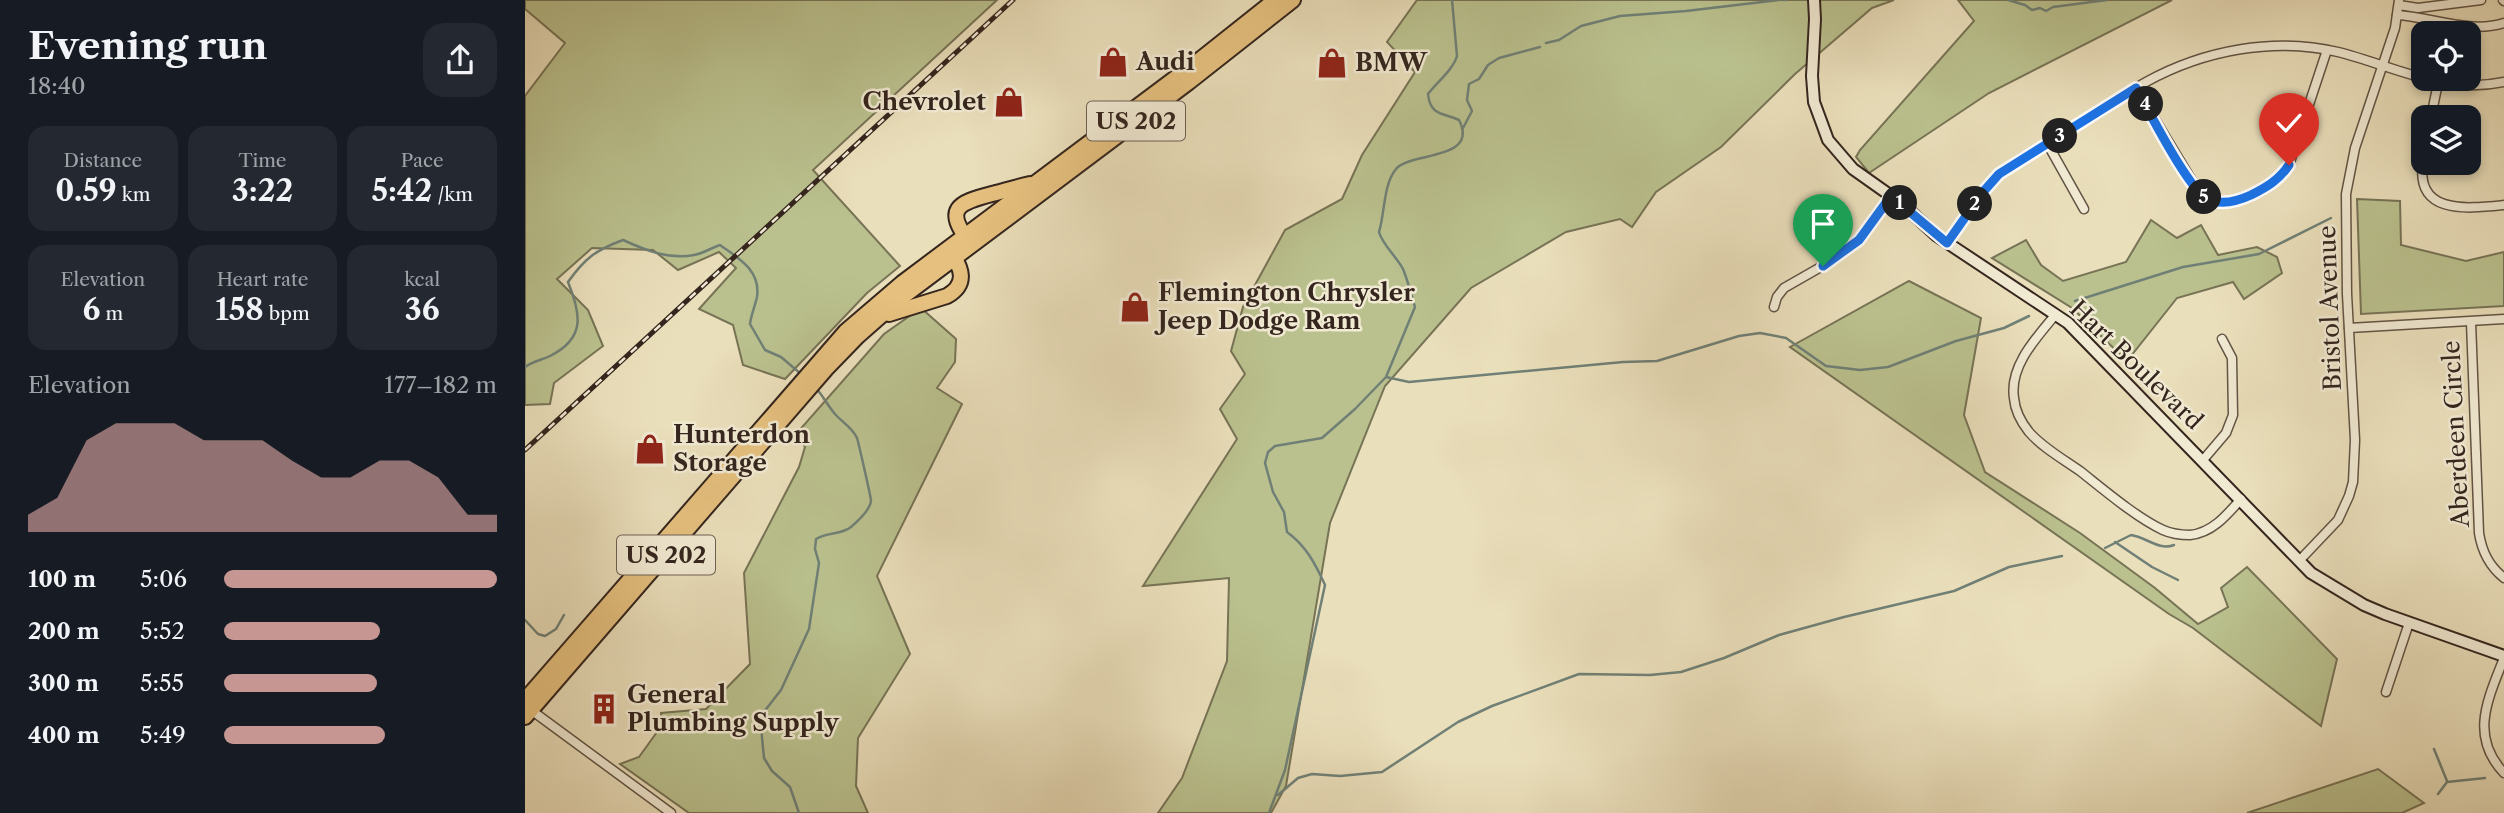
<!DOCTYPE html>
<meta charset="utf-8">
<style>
body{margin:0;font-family:"Libre Caslon Text",serif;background:#242831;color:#f1f3f6;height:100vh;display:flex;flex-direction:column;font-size:26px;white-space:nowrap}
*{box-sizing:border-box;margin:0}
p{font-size:23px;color:#9ea1a6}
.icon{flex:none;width:38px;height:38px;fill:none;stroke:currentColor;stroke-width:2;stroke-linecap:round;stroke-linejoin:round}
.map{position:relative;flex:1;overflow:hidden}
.side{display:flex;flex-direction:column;background:#171b24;width:525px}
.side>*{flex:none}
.tools{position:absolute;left:1886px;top:21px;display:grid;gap:14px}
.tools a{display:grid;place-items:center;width:70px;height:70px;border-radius:14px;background:#171b24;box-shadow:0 4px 10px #0003;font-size:35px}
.pin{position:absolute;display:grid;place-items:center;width:60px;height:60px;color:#fff;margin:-72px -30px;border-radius:50% 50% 50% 0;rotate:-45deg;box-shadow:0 0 7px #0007}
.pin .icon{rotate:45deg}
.km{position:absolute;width:35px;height:35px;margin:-18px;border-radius:50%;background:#222;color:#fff;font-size:19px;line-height:35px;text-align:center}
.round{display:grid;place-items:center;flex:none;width:74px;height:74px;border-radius:21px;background:#242831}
.headline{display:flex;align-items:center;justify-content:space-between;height:119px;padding:0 28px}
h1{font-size:38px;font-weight:800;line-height:52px}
.stats{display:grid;grid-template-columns:repeat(3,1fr);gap:10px;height:119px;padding:7px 28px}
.stats div{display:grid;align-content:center;border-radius:18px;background:#242831;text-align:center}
.stats b{font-size:30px;font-weight:800}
.stats small{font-size:19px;font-weight:400}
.stats p{font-size:19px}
.chart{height:196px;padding:14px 28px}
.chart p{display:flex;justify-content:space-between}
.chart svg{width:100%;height:126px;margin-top:7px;fill:#c59692;opacity:.7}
ul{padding:0 28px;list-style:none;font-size:23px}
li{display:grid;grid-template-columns:112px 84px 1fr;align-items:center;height:52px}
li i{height:18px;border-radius:9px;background:#c59692}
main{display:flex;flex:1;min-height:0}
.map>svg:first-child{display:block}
.green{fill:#bac18e;stroke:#777356;stroke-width:2}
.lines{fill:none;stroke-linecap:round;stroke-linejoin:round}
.stream{stroke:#708076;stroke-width:2.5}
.street-casing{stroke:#625445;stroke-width:11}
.secondary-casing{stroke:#34251e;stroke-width:14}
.highway-casing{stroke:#34251e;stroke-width:18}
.street{stroke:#f1ead3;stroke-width:8}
.secondary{stroke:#f1ead3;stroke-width:10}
.highway{stroke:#e5c07e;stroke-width:14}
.rail-casing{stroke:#34251e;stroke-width:5}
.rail{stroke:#f1ead3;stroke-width:2.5;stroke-dasharray:8;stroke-linecap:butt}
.route-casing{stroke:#fff;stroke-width:14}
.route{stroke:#1a73e8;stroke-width:9}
.labels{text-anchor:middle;stroke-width:5;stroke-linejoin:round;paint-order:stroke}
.shield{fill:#f1ead3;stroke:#6d6054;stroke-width:2}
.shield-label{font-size:23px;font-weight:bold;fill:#34251e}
.poi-label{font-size:24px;font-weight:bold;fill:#34251e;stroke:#f1ead3;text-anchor:start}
.street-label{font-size:24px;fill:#34251e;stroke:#f1ead3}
</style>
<main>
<section class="side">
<div class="headline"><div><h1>Evening run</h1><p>18:40</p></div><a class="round"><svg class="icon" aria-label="share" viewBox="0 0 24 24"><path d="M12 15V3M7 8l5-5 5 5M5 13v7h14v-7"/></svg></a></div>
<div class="stats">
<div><p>Distance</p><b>0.59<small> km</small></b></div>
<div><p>Time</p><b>3:22</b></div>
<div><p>Pace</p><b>5:42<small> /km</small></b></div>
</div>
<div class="stats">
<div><p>Elevation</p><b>6<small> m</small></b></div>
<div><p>Heart rate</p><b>158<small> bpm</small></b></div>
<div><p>kcal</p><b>36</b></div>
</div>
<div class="chart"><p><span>Elevation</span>177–182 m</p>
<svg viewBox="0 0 160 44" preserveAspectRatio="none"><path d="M0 44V38L10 32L20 12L30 6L40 6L50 6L60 12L70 12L80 12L90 19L100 25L110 25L120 19L130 19L140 25L150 38L160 38V44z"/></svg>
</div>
<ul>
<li><b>100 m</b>5:06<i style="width:100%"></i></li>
<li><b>200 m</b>5:52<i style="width:57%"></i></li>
<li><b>300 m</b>5:55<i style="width:56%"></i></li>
<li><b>400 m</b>5:49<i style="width:59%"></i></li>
</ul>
</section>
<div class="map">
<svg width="1979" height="813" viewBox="0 0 1979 813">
<rect width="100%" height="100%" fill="#eadfbb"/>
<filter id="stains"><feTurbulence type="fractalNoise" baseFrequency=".00286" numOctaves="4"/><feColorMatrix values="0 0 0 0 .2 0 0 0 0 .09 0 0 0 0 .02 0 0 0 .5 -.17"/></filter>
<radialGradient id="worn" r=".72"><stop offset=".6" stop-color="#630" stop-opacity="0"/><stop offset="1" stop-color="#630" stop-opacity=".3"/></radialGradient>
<g class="green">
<path d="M0,0H472L288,170L375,266L342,293L260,379L218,365L208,325L174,309L211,268L194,252L153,270L128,250L67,248L32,279L63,310L78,346L29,383L25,404L0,405V96L40,43L0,9Z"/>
<path d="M892,0H1369L1347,8L1270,74L1196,147L1131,192L1107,227L1095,219L1041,232L946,288L860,386L805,523L761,786L746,813H633L657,778L702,661L704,578L618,586L712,439L695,409L720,374L706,351L718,307L760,230L817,199L837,155L890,72L862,42Z"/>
<path d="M1433,0H1647L1464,93L1344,173L1331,157L1335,150L1449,21Z"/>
<path d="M1832,199L1875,201L1876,245L1941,261L1979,252V306L1836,314Z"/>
<path d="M1626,220L1652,238L1676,225L1693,255L1732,247L1752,257L1757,273L1719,299L1708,282L1652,298L1602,361L1547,308L1467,258L1501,240L1516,265L1538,281L1601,262Z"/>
<path d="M1384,281L1456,318L1439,415L1460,472L1555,533L1630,588L1673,624L1703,607L1696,588L1722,567L1812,659L1796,726L1668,628L1644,614L1265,347Z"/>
<path d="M396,308L431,339L430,362L412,388L437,404L352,576L385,654L333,738L331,786L343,813H164L95,764L114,757L137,725L136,713L181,709L225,664L219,573L274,467L280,447L271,434L359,334Z"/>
<path d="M1853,769L1899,803L1877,813H1722Z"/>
</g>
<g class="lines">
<g class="stream">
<path d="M1258,0H1261"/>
<path d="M1483,0L1500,5L1507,10L1515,8L1521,11L1528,7L1582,0"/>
<path d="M1021,43L1034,40L1056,26L1095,16L1161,11L1254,0"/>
<path d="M938,128L947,111L942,100L944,84L954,79L963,65L974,58L1015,47"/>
<path d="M1550,301L1658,267L1734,254L1806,218"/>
<path d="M0,367C8,361 17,360 25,356C61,338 56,314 43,282C60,258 71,250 98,240C120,250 144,260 169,255C177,254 186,248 195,245C213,258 236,270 232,297C230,306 226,315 225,324L240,350L256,357L276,374"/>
<path d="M861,377L884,382L1098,362L1132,361L1214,336L1235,333L1261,338L1301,366L1335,370L1363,367L1431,341L1479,328L1504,316"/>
<path d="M1590,542L1627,567L1653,580"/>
<path d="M1580,548L1606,535C1621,537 1634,551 1649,545"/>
<path d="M0,620L13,634L20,636L31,629L39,615"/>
<path d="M1909,749L1922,781"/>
<path d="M1913,794L1922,782L1960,778"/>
<path d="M753,795L773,778L787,774L815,776L857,772L933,722L967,706L1054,674L1125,675L1156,672L1199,658L1254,635L1319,617L1429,591L1484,567L1537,556"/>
<path d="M274,813L265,787L247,771L239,758L236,727L238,713L256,690L284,629L294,563L290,549L291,539C303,532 316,535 326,527C333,521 345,510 346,501C346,497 334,445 332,438C327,427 318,423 310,414C303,406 298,396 291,388"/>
<path d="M744,813L760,770L800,585C790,563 781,546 762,532L759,512L748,492L740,463L743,452L750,446L797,438L830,409L861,377L890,307C886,294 883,281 878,269C871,256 857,244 854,232C860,213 858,185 871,169C884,152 955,161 934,120C919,113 905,116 903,94C912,82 928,70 932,56L927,0"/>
</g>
<g class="street-casing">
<g id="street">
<path d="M1978,0L1979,1"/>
<path d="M1874,5L1893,8L1956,0"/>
<path d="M1872,15C1907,17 1945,34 1979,23"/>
<path d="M1611,88L1675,194C1705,213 1746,192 1764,165L1802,50"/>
<path d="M1906,117L1913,83"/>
<path d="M1522,143L1559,209"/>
<path d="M1899,157C1887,215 1940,209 1979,205"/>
<path d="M1422,243L1465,183L1485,166C1513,147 1543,131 1572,114C1589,104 1604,91 1621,82C1679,50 1749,37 1813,52C1869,66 1919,95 1979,82"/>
<path d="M1249,307L1252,297L1259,288L1308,260L1334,240L1366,196"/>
<path d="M1531,314C1512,337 1484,366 1489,398C1490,411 1496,422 1504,432C1518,448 1538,459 1555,471C1579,490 1612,518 1638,530C1647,534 1656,535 1665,535C1687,533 1702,515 1716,499"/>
<path d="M1946,322L1954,533C1957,552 1964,566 1979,578"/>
<path d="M1824,328L1979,319"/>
<path d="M1678,460L1701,433L1708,415L1707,358L1697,339"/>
<path d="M1774,561L1813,520L1824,496L1828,482L1830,440L1822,294L1821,194L1830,148L1870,28L1874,0"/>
<path d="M1979,658C1963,699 1944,736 1979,773"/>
<path d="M1861,692L1884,623"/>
<path d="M6,710L146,813"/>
</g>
</g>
<g class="secondary-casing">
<path id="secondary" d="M1289,0L1290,19L1287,76L1289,102L1303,140L1328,169L1376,203L1412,236L1543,323L1786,573L1839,605L1860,614L1979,656"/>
</g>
<g class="highway-casing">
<g id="highway">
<path d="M445,243C419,209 432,203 467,194C480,191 492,187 505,184"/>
<path d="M364,314L422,296C443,284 437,268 425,251"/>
<path d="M0,700L321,331L377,283L677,58L750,0"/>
<path d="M0,717L301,369L333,336L375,299L664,82L768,0"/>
</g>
</g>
<use href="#street" class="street"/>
<use href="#secondary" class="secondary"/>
<use href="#highway" class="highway"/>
<g class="rail-casing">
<path id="rail" d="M0,450L488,0"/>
</g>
<use href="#rail" class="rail"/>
</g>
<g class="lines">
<g class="route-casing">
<path id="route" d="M1298,266L1334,240L1366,196L1422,243L1458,192L1474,174L1611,88C1623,109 1665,193 1684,200C1698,205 1713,201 1726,195C1742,187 1754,180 1764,165"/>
</g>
<use href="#route" class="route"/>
</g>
<defs>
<g id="shop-bare" transform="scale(2.415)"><path d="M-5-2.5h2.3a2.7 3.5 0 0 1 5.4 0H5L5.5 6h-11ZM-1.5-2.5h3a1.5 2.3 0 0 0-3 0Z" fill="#8f2418" stroke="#f1ead3" stroke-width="2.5" paint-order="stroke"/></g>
<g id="building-bare" transform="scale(2.415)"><path d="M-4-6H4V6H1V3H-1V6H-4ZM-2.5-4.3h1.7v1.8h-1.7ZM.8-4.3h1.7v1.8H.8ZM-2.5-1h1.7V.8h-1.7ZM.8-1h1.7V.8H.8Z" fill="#8f2418" stroke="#f1ead3" stroke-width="2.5" paint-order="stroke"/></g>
</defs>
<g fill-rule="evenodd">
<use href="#shop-bare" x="588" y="62"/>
<use href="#shop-bare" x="807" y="63"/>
<use href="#shop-bare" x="484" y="102"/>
<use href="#shop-bare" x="610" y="307"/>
<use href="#shop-bare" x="125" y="449"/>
<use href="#building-bare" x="79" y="709"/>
</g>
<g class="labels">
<g class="shield">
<rect x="562" y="101.5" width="98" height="39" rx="5"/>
<rect x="92" y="535.5" width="98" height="39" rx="5"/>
</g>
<g class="shield-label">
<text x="611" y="129">US 202</text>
<text x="141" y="563">US 202</text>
</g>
<g class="poi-label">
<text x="611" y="70">Audi</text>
<text x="830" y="71">BMW</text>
<text x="461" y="110" text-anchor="end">Chevrolet</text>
<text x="633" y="301">Flemington Chrysler<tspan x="633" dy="28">Jeep Dodge Ram</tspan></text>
<text x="148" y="443">Hunterdon<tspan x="148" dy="28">Storage</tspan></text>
<text x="102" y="703">General<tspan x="102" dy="28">Plumbing Supply</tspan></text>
</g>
<g class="street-label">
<text transform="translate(1805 308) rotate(-92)" y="8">Bristol Avenue</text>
<text transform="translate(1611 365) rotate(44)" y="8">Hart Boulevard</text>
<text transform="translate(1931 434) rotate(-93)" y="8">Aberdeen Circle</text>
</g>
</g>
<rect width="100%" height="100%" filter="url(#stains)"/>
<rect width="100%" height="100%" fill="url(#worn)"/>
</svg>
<div class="tools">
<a><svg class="icon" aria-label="locate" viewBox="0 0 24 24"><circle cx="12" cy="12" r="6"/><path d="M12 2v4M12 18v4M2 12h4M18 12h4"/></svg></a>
<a><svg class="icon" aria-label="layers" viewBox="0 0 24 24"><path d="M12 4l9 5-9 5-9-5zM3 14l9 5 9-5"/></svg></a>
</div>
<div class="pin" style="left:1298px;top:266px;background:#1e9e55"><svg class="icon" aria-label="arrive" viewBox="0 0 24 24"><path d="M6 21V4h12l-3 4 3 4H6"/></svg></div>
<div class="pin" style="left:1764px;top:165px;background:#d93025"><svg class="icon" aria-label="check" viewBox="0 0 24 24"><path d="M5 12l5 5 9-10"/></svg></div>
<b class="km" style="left:1375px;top:203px">1</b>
<b class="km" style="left:1450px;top:204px">2</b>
<b class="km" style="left:1535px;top:136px">3</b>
<b class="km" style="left:1621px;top:104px">4</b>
<b class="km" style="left:1679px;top:197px">5</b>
</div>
</main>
